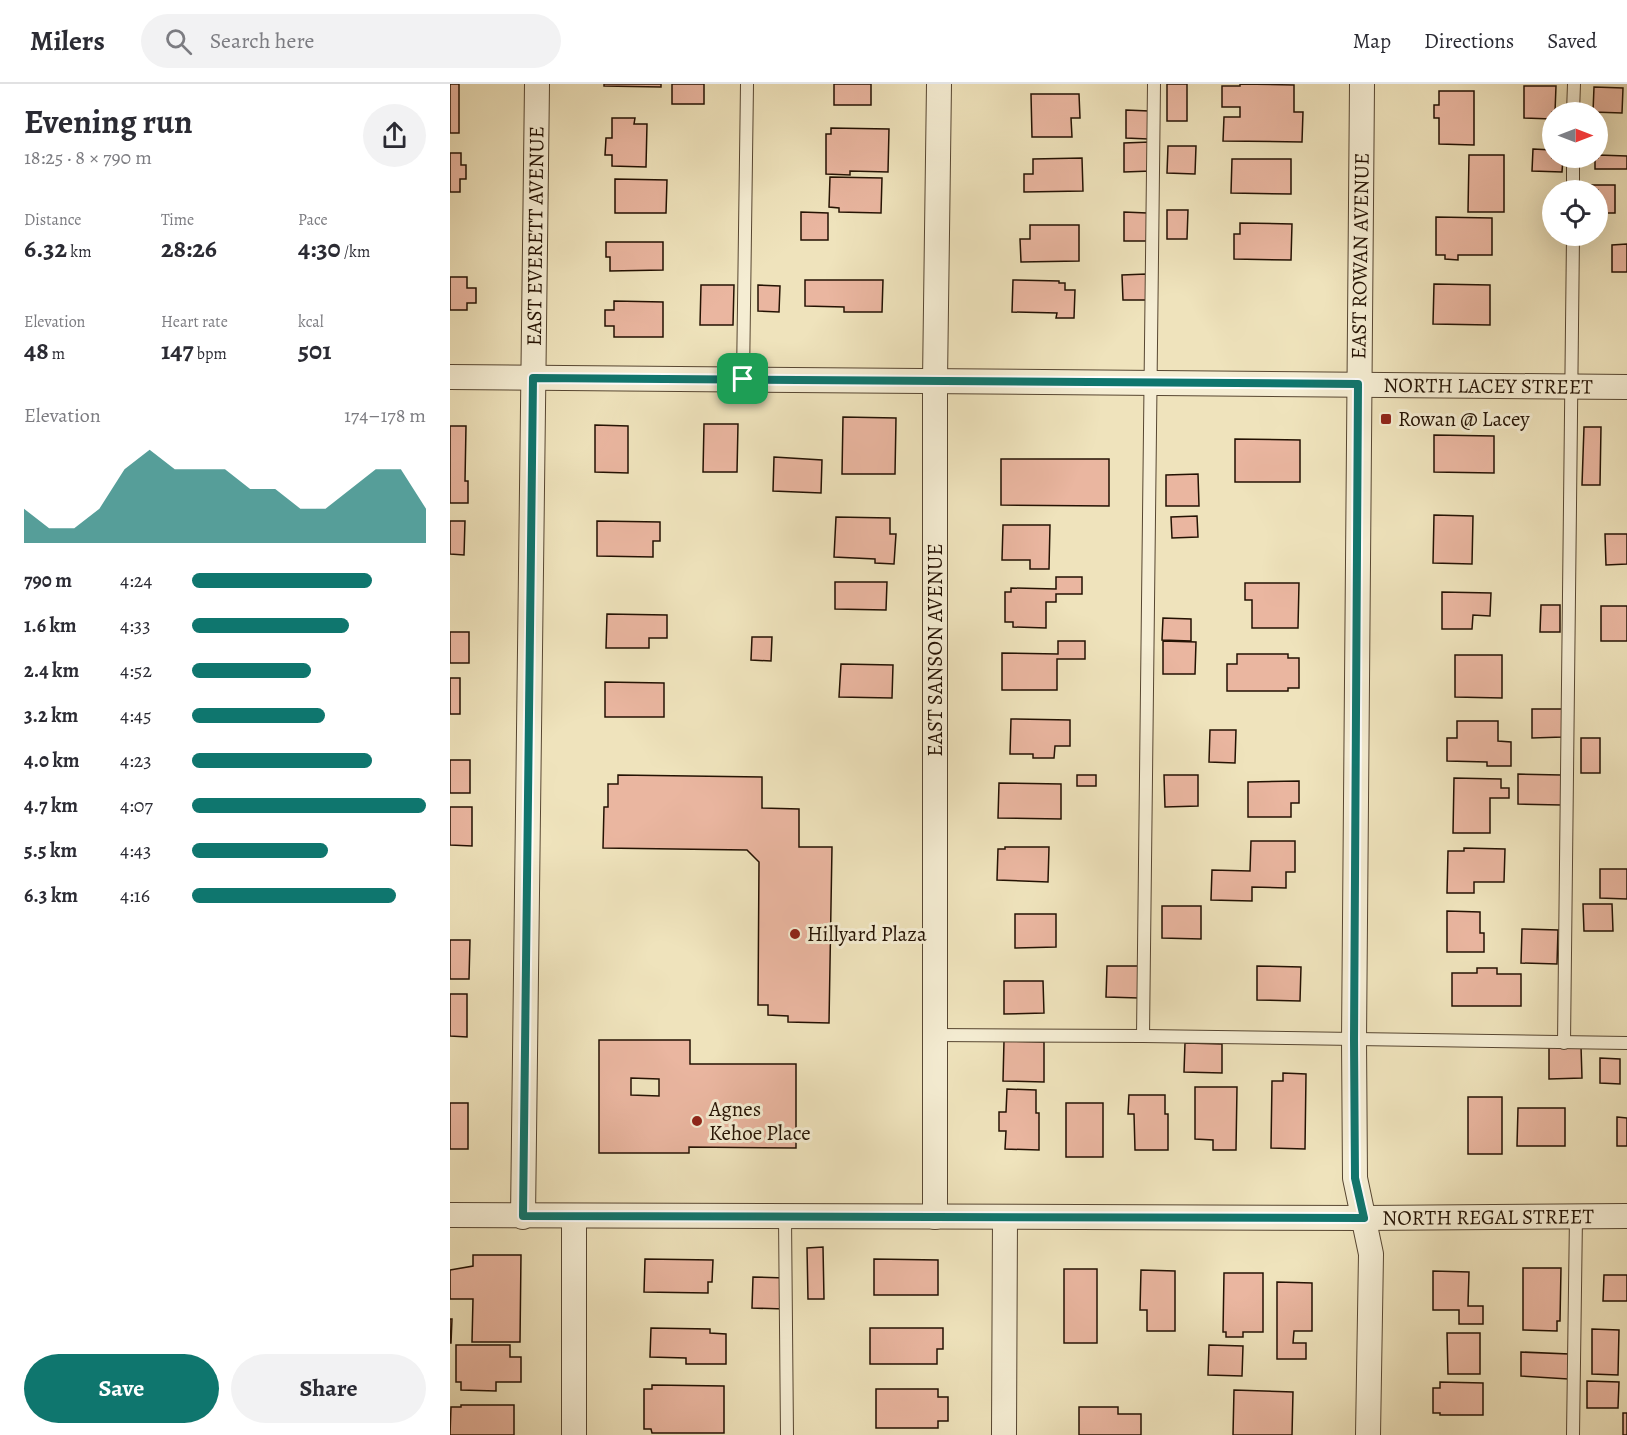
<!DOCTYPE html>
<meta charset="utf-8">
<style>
body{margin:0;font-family:Alegreya,serif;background:#f2f2f3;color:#2b2b33;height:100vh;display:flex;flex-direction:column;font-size:22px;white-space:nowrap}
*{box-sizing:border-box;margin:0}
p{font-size:20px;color:#7c7c81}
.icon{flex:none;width:33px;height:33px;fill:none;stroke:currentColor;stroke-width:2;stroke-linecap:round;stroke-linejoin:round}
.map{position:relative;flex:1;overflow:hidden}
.sheet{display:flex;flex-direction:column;background:#fff;width:450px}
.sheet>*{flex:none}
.needle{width:39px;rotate:90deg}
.buttons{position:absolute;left:1092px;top:18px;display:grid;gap:12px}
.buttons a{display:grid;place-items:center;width:66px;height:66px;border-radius:50%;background:#fff;box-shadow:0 6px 24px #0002;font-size:30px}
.pin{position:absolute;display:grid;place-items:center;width:51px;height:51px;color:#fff;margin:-26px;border-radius:12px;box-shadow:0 3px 9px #0006}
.round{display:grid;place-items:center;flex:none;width:63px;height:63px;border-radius:32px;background:#f2f2f3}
.headline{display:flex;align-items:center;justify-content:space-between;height:102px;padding:0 24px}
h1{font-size:33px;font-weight:600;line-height:45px}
.metrics{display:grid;grid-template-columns:repeat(3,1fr);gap:9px;height:102px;padding:6px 24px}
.metrics div{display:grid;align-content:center}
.metrics b{font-size:26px;font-weight:600}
.metrics small{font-size:16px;font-weight:400}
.metrics p{font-size:16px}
.chart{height:168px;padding:12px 24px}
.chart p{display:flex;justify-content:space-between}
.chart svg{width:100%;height:108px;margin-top:6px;fill:#0f766e;opacity:.7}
.cta{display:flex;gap:12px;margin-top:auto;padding:12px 24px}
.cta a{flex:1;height:69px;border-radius:36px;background:#0f766e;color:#fff;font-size:24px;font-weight:600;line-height:69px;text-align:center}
.cta a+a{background:#f2f2f3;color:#2b2b33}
ul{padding:0 24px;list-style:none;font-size:20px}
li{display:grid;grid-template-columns:96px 72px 1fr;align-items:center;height:45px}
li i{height:15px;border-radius:8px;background:#0f766e}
header{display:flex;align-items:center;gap:36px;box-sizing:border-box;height:84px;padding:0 30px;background:#fff;border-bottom:2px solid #e1e1e2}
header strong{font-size:28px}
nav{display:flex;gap:33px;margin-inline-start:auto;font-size:21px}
.search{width:420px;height:54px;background:#f2f2f3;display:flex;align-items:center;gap:15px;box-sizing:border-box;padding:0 21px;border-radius:33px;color:#7c7c81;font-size:22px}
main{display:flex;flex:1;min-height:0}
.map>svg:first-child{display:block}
.building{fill:#eab6a0;stroke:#241203;stroke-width:1.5;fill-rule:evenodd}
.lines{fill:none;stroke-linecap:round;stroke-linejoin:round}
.service-casing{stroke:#574631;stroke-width:14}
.minor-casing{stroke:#574631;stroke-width:26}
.service{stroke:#f5edd3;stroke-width:12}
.minor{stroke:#f5edd3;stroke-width:24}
.route-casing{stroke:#fff;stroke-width:12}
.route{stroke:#0f766e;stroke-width:8}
.poi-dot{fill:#8f2418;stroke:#f5edd3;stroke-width:2}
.labels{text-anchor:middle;stroke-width:6;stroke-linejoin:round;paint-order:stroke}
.street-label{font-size:21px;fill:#241203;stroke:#f5edd3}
.poi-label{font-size:21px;fill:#241203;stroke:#f5edd3;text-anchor:start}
</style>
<header>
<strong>Milers</strong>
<div class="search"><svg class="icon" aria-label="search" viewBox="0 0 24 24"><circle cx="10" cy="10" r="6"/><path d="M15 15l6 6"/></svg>Search here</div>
<nav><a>Map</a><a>Directions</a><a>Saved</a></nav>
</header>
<main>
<section class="sheet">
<div class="headline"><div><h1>Evening run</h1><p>18:25 · 8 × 790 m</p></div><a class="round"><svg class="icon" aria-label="share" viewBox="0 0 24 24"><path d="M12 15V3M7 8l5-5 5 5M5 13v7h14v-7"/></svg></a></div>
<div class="metrics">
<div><p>Distance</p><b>6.32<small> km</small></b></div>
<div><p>Time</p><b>28:26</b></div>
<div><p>Pace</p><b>4:30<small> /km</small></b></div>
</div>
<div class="metrics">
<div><p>Elevation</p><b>48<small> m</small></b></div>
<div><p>Heart rate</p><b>147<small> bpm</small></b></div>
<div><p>kcal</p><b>501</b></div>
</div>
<div class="chart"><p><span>Elevation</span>174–178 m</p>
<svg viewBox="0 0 160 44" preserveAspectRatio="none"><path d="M0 44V30L10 38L20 38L30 30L40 14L50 6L60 14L70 14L80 14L90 22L100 22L110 30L120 30L130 22L140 14L150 14L160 30V44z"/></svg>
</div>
<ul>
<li><b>790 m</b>4:24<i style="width:77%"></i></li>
<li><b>1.6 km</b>4:33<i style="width:67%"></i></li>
<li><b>2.4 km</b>4:52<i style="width:51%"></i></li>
<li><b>3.2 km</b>4:45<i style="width:57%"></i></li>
<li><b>4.0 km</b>4:23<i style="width:77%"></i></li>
<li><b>4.7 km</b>4:07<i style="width:100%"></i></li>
<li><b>5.5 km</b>4:43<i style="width:58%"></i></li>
<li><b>6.3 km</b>4:16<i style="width:87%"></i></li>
</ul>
<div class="cta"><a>Save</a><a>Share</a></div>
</section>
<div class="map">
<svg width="1177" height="1351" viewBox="0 0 1177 1351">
<rect width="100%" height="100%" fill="#efe3bc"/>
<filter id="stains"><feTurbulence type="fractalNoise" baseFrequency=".00333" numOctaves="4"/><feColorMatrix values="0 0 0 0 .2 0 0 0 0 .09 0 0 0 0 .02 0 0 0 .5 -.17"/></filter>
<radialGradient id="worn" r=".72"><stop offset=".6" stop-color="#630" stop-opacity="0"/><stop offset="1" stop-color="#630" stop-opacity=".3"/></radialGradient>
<g class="building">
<rect x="0" y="0" width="9" height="49"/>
<path d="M154,0H211V3L154,2Z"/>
<rect x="222" y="0" width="32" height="20"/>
<rect x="384" y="0" width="37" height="21"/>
<rect x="717" y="0" width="20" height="37"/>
<path d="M790,0L844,1V28H853L852,58L773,57L774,33H790V23H772V2H790Z"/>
<path d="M1074,2H1106L1105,28H1102V35L1074,34Z"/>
<path d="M1144,3L1173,4L1172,29L1143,28Z"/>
<path d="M989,7H1024V61L989,60V34H984V21H989Z"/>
<path d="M581,10H629L630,34H621L622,53H582Z"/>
<path d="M676,26L699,27L698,55L676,54Z"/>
<path d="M162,34H185L184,40H197L196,83L162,82V71H155L156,54H162Z"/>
<path d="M381,44L439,45L438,88L400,87V91L376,90V50H381Z"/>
<path d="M700,58L701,87L674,88V59Z"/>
<path d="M718,62H746L745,90L717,89Z"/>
<path d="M1083,65L1102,66V74H1113L1112,88L1082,87Z"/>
<path d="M0,69H11V81H16V95H10V108H0Z"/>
<path d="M1019,71H1054V128H1018Z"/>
<path d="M1148,71L1177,72V85H1145V74H1148Z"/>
<path d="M632,74L633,107L574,108V90H583V75Z"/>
<path d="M782,75H841V110L781,109Z"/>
<path d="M380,93L432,94L431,129L389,128V124L379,123Z"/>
<path d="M165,95L217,96L216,129H165Z"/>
<path d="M1135,101H1165V129H1148V106H1135Z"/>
<path d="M717,126H738L737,155H717Z"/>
<path d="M351,128L378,129V156H351Z"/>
<path d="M674,128L697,129V157H674Z"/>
<path d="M986,133L1042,134V171H1008V176L995,175V171H986Z"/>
<path d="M790,139L842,140L841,176L784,175V150H790Z"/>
<path d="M580,141H629V177L571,178L570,155H580Z"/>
<path d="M156,158H213V186L160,187V173H156Z"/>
<path d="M1177,160V188H1162V161Z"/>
<path d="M696,190L697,216H673L672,191Z"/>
<path d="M0,193H17V204H26V219H17V226H0Z"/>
<path d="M355,196H433L432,228H394V223L355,222Z"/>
<path d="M563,196L609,197V199H615V206H625L624,234H606L607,229L562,228Z"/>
<path d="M984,200L1040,201V241L983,240Z"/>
<path d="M251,201H284L283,241H250Z"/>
<path d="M308,201L330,202L329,228L308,227Z"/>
<path d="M164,217L213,218V253H164V242H155V226H164Z"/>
<path d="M393,333L446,334L445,390H392Z"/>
<path d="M254,340H288L287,388H253Z"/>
<path d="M145,341L178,342V389L145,388Z"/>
<path d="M0,342H16L15,397H18V419H0Z"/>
<path d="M1134,343H1151L1150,401H1132Z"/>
<path d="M984,351L1044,352V389L984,388Z"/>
<path d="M785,355L850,356V398H785Z"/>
<path d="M324,373L372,376L371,409L323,407Z"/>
<path d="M551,375H659V422L551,421Z"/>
<path d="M748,390L749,422H716V391Z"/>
<path d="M984,431L1023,432L1022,480L983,479Z"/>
<path d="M747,432L748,453L722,454L721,433Z"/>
<path d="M386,433L440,434V450H446L444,480L425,479V475L384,473Z"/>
<path d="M0,437H15L14,471L0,470Z"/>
<path d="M147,437L210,438V457H203V473L147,472Z"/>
<path d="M553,441H600L599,485H580V476H552Z"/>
<path d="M1155,450H1177V480L1156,481Z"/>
<path d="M606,493H632V510H606V518H596V544L563,543V538H555V508H561V504L606,505Z"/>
<path d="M385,498H437L436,526L385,525Z"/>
<path d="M795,499H849L848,544H802V516H795Z"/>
<path d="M992,508L1041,509L1040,532L1023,531L1022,545H992Z"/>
<path d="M1091,521H1110V548H1090Z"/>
<rect x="1151" y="522" width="26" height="35"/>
<path d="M157,530L217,531V554H199V564H156Z"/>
<path d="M713,534L741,535V557L712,556Z"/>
<rect x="0" y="548" width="19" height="31"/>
<path d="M302,553H322L321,577L301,576Z"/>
<path d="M608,557H635V575H607V606H552V569L608,570Z"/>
<path d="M713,557L746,558L745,590H713Z"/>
<path d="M787,570H838V574H849V604H838V607H777V580H787Z"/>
<path d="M1005,571H1052V614L1005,613Z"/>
<path d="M391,580L443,581L442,614L389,613Z"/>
<rect x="0" y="594" width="10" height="36"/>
<path d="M155,598L214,599V633H155Z"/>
<path d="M1082,625H1112L1113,653L1082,654Z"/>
<path d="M561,635L620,636V662H605L604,674H583V670H560Z"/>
<path d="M1007,637H1048V657L1061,658V682H1037V678L997,677V654H1007Z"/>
<path d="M760,646H786L785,679L759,678Z"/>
<rect x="1131" y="654" width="19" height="35"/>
<rect x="0" y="676" width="20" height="33"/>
<path d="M1068,690L1111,691V721L1068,720Z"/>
<path d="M168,691L312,693V724L349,725V763H382L379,939L338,938V932L318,931V921H308L309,778L297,766L153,764L154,723H158V700H168Z"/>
<rect x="627" y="691" width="19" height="11"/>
<path d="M714,691H748V722L715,723Z"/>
<path d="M1004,694L1051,695V704H1059V714H1040V749H1003Z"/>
<path d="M849,697V719H841V733H798V698Z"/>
<path d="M549,699L611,700V735L548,734Z"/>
<path d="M0,723H22V762L0,761Z"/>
<path d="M801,757H845V788H836V804L802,803V817L761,816L762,786L800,787Z"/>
<path d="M555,763H599L598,798L547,796L548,765H555Z"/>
<path d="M1014,764L1055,765L1054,798H1024V809H997L998,767H1014Z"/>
<path d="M1150,785H1177V815L1150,814Z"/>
<path d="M1133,820H1162L1163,847H1134Z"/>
<path d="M712,822H751V855L712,854Z"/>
<path d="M997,827L1030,828V849H1034V868H997Z"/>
<path d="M565,830H606V863L565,864Z"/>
<path d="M1072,845L1108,846L1107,880L1071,879Z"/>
<path d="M0,856H20L19,895H0Z"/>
<path d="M657,882H689V914L656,913Z"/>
<path d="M807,882L851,883L850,917L807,916Z"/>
<path d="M1027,884H1047V890H1071V922H1002V889H1027Z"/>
<path d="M554,897H593L594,929L554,930Z"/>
<path d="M0,910H17V953L0,952Z"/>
<path d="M149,956H240V980H346V1064L239,1063V1069H149ZM181,994L209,995V1012L181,1011Z"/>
<path d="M554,957L594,958V998L553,997Z"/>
<path d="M735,959L772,960V989L734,988Z"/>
<path d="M1131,962L1132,994L1099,995V963Z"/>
<path d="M1150,974L1170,975V1000L1150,999Z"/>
<path d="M833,989L856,990L855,1065L821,1064L822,997H833Z"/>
<path d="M745,1003H787L786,1066H763V1056L745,1055Z"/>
<path d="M557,1005L586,1006V1029H589V1066L555,1065L556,1047H549V1028H556Z"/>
<path d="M679,1011H715V1030H718V1066H685L684,1030H678Z"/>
<rect x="1018" y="1013" width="34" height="57"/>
<rect x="0" y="1019" width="18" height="46"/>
<rect x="616" y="1019" width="37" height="54"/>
<path d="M1068,1024H1115V1062H1067Z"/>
<path d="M1167,1033L1177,1034V1062H1167Z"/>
<path d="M373,1163L374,1215H358L357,1164Z"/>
<path d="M23,1171H71L70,1258H22L23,1215H0V1186L23,1182Z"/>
<path d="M195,1175L263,1176L262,1198H258V1209L194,1208Z"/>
<path d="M424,1175L488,1176V1211H424Z"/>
<path d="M1073,1184H1111L1110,1237H1107V1247L1073,1246Z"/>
<rect x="614" y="1185" width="33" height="74"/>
<path d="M691,1186L725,1187V1247H697V1226H690Z"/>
<path d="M983,1187L1019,1188L1018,1222H1033V1240H1009V1226H983Z"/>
<path d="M774,1189H813V1248H793V1253H776V1248H773Z"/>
<path d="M1154,1191H1177V1217H1153Z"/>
<path d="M303,1193L335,1194L334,1225L302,1224Z"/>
<path d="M827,1198L862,1199V1247H844L843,1259H856V1275H827Z"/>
<path d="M0,1235H2L1,1259H0Z"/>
<path d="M201,1244L260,1245V1249L276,1250V1280H236V1274L200,1273Z"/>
<path d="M420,1244H493V1265H487V1280H420Z"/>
<path d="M1142,1245L1169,1246L1168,1291L1142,1290Z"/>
<path d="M997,1249H1030V1290H998Z"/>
<path d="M6,1261H60V1273H71V1298H46V1307L11,1306V1298H6Z"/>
<path d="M759,1261L793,1262L792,1292L758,1291Z"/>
<path d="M1071,1268L1119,1270L1118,1295L1071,1292Z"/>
<path d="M1137,1297L1169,1298L1168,1324H1137Z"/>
<path d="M990,1298L1033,1299V1331H990V1329H983V1304H990Z"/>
<path d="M202,1301L274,1302V1349H202L201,1345H194V1305H202Z"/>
<path d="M426,1305H488V1313H498V1337H488V1344H426Z"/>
<path d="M784,1306L843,1308L842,1351H783Z"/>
<path d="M11,1321H64V1351H0L1,1323H11Z"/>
<path d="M629,1323H668V1330H691V1351H629Z"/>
<rect x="1173" y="1329" width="4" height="22"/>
</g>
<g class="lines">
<g class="service-casing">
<g id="service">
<path d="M1123,28L1124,0"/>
<path d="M1123,106V74"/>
<path d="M293,295L297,0"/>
<path d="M485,951L693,952L1177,959"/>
<path d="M693,952L704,0"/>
<path d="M1114,959L1123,152"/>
<path d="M335,1133L337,1351"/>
<path d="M1123,1351L1126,1132"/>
</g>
</g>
<g class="minor-casing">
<g id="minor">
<path d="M912,0L904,956L905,1094L921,1170L918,1351"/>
<path id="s1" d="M0,293L1177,303"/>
<path id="s2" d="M0,1131L914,1134L1177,1132"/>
<path id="s3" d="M73,1133L87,0"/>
<path d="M124,1133V1351"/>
<path d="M485,1133V297L489,0"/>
<path d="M554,1351L555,1133"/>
</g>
</g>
<use href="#service" class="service"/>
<use href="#minor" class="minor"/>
</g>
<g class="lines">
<g class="route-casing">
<path id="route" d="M83,294L908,300L904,956L905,1094L914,1134L73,1132Z"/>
</g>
<use href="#route" class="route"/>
</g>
<g class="poi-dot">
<rect x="930" y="329" width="12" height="12" rx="3"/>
<circle cx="345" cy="850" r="6"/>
<circle cx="247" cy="1037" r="6"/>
</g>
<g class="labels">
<g class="street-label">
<text dy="7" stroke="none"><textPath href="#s3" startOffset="981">EAST EVERETT AVENUE</textPath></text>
<text transform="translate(910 172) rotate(-89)" y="7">EAST ROWAN AVENUE</text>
<text dy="7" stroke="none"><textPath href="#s1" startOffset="1038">NORTH LACEY STREET</textPath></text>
<text transform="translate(485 566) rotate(-90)" y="7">EAST SANSON AVENUE</text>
<text dy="7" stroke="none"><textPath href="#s2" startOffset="1038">NORTH REGAL STREET</textPath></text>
</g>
<g class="poi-label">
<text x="948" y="342">Rowan @ Lacey</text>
<text x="357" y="857">Hillyard Plaza</text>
<text x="259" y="1032">Agnes<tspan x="259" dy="24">Kehoe Place</tspan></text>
</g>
</g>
<rect width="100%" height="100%" filter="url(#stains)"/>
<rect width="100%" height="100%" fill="url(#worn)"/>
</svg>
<div class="buttons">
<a><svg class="needle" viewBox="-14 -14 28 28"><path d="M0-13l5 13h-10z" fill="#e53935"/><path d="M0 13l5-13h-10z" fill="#7c7c81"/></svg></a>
<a><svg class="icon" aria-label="locate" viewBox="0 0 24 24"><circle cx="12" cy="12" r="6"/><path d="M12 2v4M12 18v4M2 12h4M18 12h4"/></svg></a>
</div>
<div class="pin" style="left:293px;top:295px;background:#1e9e55"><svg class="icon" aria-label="arrive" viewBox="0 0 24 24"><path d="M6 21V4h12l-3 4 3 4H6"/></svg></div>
</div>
</main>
